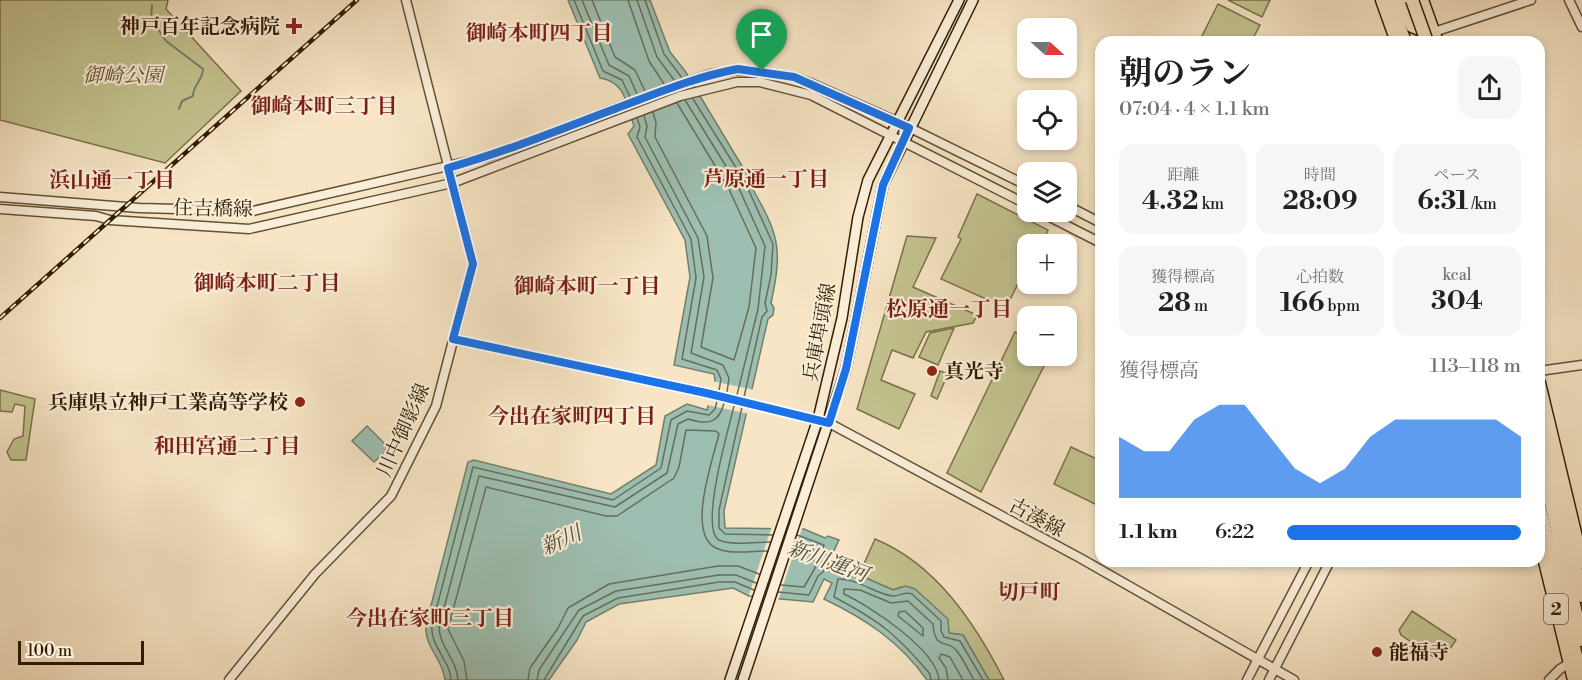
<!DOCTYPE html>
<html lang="ja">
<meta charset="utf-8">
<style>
body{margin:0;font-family:"Libre Bodoni","Noto Serif JP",serif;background:#f6f6f6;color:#202124;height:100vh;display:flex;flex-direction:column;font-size:22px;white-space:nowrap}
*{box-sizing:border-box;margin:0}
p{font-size:20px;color:#757577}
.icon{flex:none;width:33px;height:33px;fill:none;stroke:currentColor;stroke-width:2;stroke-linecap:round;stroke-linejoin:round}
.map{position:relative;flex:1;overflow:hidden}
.details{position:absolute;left:1095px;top:36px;width:450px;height:531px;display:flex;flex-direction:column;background:#fff;border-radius:18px;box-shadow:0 3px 9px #0003}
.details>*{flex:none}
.needle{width:39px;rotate:111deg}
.buttons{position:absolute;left:1017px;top:18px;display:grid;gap:12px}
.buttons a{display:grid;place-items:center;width:60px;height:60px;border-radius:12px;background:#fff;box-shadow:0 3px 9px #0003;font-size:30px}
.scale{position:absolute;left:18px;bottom:15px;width:126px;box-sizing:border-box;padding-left:6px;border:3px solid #331e02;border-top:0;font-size:16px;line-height:21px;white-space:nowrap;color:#331e02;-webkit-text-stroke:4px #faeed9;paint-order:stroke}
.pin{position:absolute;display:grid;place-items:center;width:51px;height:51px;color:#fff;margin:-62px -26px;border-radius:50% 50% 50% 0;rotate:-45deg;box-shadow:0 0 6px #0007}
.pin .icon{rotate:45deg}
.round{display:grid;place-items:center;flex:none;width:63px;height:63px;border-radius:18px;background:#f6f6f6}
.summary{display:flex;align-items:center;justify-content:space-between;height:102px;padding:0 24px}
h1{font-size:33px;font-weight:700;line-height:45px}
.stats{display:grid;grid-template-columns:repeat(3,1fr);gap:9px;height:102px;padding:6px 24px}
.stats div{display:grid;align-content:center;border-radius:15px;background:#f6f6f6;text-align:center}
.stats b{font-size:26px;font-weight:700}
.stats small{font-size:16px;font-weight:400}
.stats p{font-size:16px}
.chart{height:168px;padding:12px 24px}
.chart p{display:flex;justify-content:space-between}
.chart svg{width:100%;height:108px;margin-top:6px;fill:#1a73e8;opacity:.7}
ul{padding:0 24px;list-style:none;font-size:20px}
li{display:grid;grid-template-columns:96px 72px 1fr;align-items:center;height:45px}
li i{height:15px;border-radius:8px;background:#1a73e8}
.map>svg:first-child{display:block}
.green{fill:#c3c390;stroke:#7b7049;stroke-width:1.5}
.water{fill:#9dbfb1;stroke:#737f6b;stroke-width:1.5}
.pier{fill:#f7e5c5}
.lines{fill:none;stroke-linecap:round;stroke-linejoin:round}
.shore{stroke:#686e5a;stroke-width:1.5}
.stream{stroke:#737f6b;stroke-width:2}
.tertiary-casing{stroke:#645033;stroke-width:11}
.secondary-casing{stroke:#331e02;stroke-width:12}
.trunk-casing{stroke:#331e02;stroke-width:15}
.motorway-casing{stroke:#331e02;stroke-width:15}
.tertiary{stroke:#faeed9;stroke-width:8}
.secondary{stroke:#faeed9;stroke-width:9}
.trunk{stroke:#f7e5c5;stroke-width:12}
.motorway{stroke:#f7e5c5;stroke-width:12}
.rail-casing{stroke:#331e02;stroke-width:4.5}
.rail{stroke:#faeed9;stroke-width:2;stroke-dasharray:7;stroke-linecap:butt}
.motorway-bridge-casing{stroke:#331e02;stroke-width:15;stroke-linecap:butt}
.motorway-bridge{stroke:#f7e5c5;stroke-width:12}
.route-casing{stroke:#fff;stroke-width:12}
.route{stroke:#1a73e8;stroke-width:8}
.poi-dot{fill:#8f2418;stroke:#faeed9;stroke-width:2}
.labels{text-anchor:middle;stroke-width:4.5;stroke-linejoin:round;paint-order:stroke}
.shield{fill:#faeed9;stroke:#6f5c42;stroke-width:1.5}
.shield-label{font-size:18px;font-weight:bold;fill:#331e02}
.poi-label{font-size:20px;font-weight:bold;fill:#331e02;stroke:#faeed9;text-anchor:end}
.park-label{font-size:20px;font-style:italic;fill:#5e502d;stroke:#faeed9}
.street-label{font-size:20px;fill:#331e02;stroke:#faeed9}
.neighbourhood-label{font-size:21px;font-weight:bold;fill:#7a1f14;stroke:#faeed9}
.water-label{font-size:21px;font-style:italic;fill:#534e37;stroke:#faeed9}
</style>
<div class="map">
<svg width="1582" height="680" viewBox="0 0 1582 680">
<rect width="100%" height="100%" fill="#f7e5c5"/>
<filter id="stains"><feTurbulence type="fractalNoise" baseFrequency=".00333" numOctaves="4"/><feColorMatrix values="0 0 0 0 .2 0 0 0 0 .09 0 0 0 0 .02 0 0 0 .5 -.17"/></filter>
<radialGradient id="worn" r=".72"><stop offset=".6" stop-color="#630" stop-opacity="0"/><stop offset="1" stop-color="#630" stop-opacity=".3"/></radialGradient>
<g class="green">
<path d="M0,0H168L166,9L241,91L165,163L0,120Z"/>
<path d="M1228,0H1270L1262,17Z"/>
<path d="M1218,4L1260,25L1251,42H1199Z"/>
<path d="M977,194L1048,230L1042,244H1028L1027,265L1006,308L941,279L961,239L958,237Z"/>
<path d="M907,236L936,238L913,287L977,315L973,323L926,332L913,358L892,350L881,380L915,394L899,429L857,409Z"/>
<path d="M954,328L938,365L919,357L930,333Z"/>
<path d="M1015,332L1027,338L1028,356H1049L981,492L947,473Z"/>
<path d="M940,371L948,374L937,399L931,396Z"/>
<path d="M0,390L35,399L26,460H11L7,452L14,439L23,436L25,406L15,404L12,412L0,411Z"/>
<path d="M1071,447L1101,461V492L1095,504L1054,484Z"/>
<path d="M875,539C936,564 975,623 1004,680H989L963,635L949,633L901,587L893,590L859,575Z"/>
<path d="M1412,611L1456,640L1441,662L1401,635L1399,630Z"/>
</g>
<g class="water">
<path d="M568,0H650L670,52L685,71L751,181V186C779,235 783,248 771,303L774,308L773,315L768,319L724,511L725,528L804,529L825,538L828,536L839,540L833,553L826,554L829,567L856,577L857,574L893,590L906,586L915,589L948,619L949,633L963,635L989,680H927C900,642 866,619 824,599L832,583L824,579L813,602L749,596L733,588L619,604L586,622L577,640L549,680H445C443,659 424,647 426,625L468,462L474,460L611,494L656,465L665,416L687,404L707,410L715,380L714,374L674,365L690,277L685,240L628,134L634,126C626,104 626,82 600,78Z"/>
<path d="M367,426L389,448L374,462L352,441Z"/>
</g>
<g class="pier">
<path d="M712,381L755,390L749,414L707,405Z"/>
<path d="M772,526H803L778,601L749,595Z"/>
</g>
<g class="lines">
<g class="shore">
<path d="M574,0L603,71L622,80L630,97"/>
<path d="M582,0L609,65L629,76L637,94"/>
<path d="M592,0L615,57L635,70L645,91"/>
<path d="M628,0L649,61L664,84"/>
<path d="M637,0L657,57L674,80"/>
<path d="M645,0L664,54L682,78"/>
<path d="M693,99L745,182L773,244L771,275L765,303L767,311L762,317L744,397"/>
<path d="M685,100L737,184L765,246L758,309L737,395"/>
<path d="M653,112L656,123L655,137L707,236L713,278L701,347L734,360L749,307L756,248L728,187L677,103"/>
<path d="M644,116L647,126L645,137L698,238L704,277L691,353L723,365L729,378L727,392"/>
<path d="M637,118L640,127L637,137L691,239L696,278L682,359L717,370L721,379L719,390"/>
<path d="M734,406C729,427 699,529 719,540C732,546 756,542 770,542"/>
<path d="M742,407L719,510V528L725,534L773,535"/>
<path d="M781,585L804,587L815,568L813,548L795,543"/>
<path d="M778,592L809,595L818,576L824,571L820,556L824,545L797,535"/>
<path d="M905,611L923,628V636L898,616L899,612Z"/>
<path d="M451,680C450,660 430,646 432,626L473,467L613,500L661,468L671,420L687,411L709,415L715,409L717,401"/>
<path d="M458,680C457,660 439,646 439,627L479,476L615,507L667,473L678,424L688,419C707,425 719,424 724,403"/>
<path d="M467,680L464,661L448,629L486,487L606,516H617L674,478L679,467L686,430L716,431L719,434C713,459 686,534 716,548C730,555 752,551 767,551"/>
<path d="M528,680L530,668L558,628L568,608L609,584L718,566H738L759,574"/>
<path d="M537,680L539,670L579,610L616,591L719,575H736L756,583"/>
<path d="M544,680L583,616L618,598L719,582H735L754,590"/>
<path d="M931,680L930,674C896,634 880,621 834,597L838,579C856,578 878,595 893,596C901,596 904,591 912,594L941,621V631L944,637L960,641L983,680"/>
<path d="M939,680C937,650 870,606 844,594V589L860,590L891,603L908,601L933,624C935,651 947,639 956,650C963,658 968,670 974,680"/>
<path d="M948,680L946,668L939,658L941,654L950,657L963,680"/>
</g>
<path class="stream" d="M152,5L151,19L166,41L203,69C203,80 193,85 193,96L182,101L179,109"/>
<g class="tertiary-casing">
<g id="tertiary">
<path d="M1569,0L1582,27"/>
<path d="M1417,42L1434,32L1531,0"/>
<path d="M0,197L139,208L253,211L487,157L677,85L711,74L738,70L794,77L815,85L896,121L1028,186"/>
<path d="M1066,205L1101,223"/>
<path d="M0,209L96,216L110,220L249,229L452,183L680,96L737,82H760L811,95L1028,205"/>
<path d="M1040,212L1101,243"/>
<path d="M453,339L706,393L829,423L1080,558L1294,680"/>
<path d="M1539,371L1582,365"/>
<path d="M229,680L315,574L391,496L436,406L473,264L406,0"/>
<path d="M1247,680L1309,561"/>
<path d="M1269,680L1330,561"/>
<path d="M1549,680L1560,669L1570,663"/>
</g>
</g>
<g class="secondary-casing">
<g id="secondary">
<path d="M730,680L818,419L842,318L858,217L868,180L959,0"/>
<path d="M743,680L846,369L883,185L973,0"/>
</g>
</g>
<g class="trunk-casing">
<g id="trunk">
<path d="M1382,0L1397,42"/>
<path d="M1422,0L1437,42"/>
<path d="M1539,383L1582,562"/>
<path d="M1539,537L1574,680"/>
</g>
</g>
<g class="motorway-casing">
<g id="motorway">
<path d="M1390,0L1405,42"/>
<path d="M1401,0L1412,26L1426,32H1434"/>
<path d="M1539,414L1582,596"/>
<path d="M1539,449L1582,640"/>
<path d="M1539,505L1582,680"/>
</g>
</g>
<use href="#tertiary" class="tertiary"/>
<use href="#secondary" class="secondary"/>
<use href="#trunk" class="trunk"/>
<use href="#motorway" class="motorway"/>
<g class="rail-casing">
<path id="rail" d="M0,318L357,0"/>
</g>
<use href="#rail" class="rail"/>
<g class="motorway-bridge-casing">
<path id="motorway-bridge" d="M1412,0L1427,42"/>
</g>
<use href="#motorway-bridge" class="motorway-bridge"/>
</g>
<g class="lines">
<g class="route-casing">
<path id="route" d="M738,69L794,77L909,128L883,185L846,369L829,423L706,393L453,339L473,264L448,168C508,151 566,127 625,105C662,91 699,76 738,69Z"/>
</g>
<use href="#route" class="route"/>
</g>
<g class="poi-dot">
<path d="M291 17h6v6h6v6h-6v6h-6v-6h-6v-6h6z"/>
<circle cx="932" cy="371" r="6"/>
<circle cx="300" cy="402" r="6"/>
<circle cx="1377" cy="652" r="6"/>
</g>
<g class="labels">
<rect class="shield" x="1544" y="594" width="24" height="30" rx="4.5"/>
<g class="shield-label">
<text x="1556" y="615">2</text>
</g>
<g class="poi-label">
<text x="280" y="33">神戸百年記念病院</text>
<text x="944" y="378" text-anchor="start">真光寺</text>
<text x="288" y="409">兵庫県立神戸工業高等学校</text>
<text x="1389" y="659" text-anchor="start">能福寺</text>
</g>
<g class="park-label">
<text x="123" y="82">御崎公園</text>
</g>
<g class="street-label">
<text transform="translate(213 208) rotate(1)" y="7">住吉橋線</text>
<text transform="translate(819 332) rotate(-79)" y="7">兵庫埠頭線</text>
<text transform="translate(403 430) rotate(-66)" y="7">川中御影線</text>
<text transform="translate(1037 517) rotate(28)" y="7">古湊線</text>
</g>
<g class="neighbourhood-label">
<text x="539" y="40">御崎本町四丁目</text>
<text x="324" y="113">御崎本町三丁目</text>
<text x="766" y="186">芦原通一丁目</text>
<text x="112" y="187">浜山通一丁目</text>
<text x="267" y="290">御崎本町二丁目</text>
<text x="587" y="293">御崎本町一丁目</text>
<text x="949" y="316">松原通一丁目</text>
<text x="572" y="423">今出在家町四丁目</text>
<text x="227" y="453">和田宮通二丁目</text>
<text x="1029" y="599">切戸町</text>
<text x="430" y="625">今出在家町三丁目</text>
</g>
<g class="water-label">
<text transform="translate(561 540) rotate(-24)" y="7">新川</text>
<text transform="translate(828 561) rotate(20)" y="7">新川運河</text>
</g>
</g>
<rect width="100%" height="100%" filter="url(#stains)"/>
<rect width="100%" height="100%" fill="url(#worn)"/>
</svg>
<div class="buttons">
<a><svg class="needle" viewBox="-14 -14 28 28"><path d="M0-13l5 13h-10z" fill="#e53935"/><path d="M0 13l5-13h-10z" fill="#757577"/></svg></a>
<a><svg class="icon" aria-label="locate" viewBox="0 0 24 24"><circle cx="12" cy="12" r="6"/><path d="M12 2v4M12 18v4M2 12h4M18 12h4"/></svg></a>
<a><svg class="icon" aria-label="layers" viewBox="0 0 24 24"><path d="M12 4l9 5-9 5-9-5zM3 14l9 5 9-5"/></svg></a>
<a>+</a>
<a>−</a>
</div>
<div class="scale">100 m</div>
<div class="pin" style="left:762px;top:71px;background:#1e9e55"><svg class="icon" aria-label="arrive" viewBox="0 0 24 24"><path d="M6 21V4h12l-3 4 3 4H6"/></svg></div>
<section class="details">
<div class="summary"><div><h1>朝のラン</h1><p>07:04 · 4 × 1.1 km</p></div><a class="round"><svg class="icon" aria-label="share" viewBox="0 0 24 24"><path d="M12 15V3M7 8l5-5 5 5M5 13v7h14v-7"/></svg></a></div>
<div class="stats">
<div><p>距離</p><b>4.32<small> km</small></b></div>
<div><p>時間</p><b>28:09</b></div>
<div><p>ペース</p><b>6:31<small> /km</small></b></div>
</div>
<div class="stats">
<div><p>獲得標高</p><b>28<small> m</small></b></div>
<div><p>心拍数</p><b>166<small> bpm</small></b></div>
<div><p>kcal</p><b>304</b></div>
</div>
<div class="chart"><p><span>獲得標高</span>113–118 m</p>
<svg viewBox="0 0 160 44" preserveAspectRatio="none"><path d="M0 44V19L10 25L20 25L30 12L40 6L50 6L60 19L70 32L80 38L90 32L100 19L110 12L120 12L130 12L140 12L150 12L160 19V44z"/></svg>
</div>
<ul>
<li><b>1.1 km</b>6:22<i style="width:100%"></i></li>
</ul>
</section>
</div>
